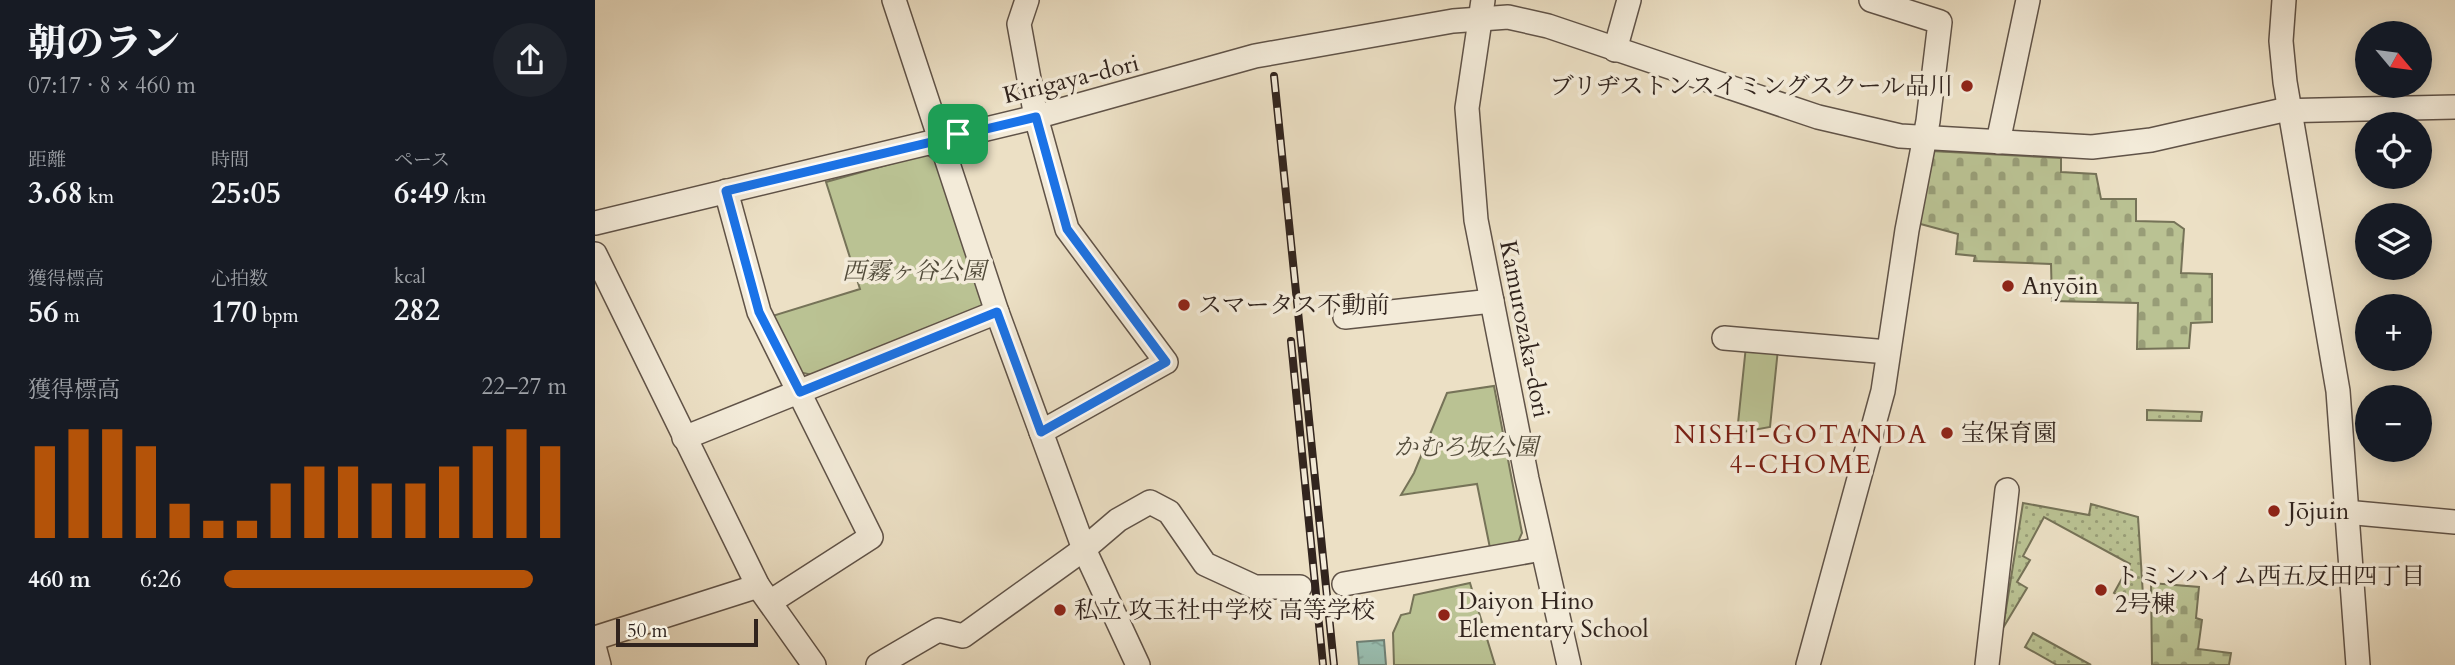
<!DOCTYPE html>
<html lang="ja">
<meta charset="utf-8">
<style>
body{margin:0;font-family:Cardo,"Noto Serif JP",serif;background:#20242c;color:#f1f3f6;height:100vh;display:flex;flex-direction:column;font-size:26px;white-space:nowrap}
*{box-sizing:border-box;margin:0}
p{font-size:23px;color:#9ea1a6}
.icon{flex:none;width:38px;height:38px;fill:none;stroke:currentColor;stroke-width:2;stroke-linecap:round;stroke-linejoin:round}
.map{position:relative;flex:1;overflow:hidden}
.drawer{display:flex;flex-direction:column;background:#171b24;width:595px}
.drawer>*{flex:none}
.needle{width:46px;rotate:119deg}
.tools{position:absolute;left:1760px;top:21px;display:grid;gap:14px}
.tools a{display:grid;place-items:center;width:77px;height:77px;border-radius:50%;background:#171b24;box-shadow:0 4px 18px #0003;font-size:35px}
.scale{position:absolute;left:21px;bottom:18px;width:142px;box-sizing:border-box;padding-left:7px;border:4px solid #31241e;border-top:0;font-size:19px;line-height:24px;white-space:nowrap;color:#31241e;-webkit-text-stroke:5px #f3ebd9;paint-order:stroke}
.pin{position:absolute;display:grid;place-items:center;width:60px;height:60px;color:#fff;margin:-30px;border-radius:14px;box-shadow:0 4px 10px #0006}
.round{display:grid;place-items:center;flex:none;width:74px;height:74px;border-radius:37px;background:#20242c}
.headline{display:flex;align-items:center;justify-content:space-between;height:119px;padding:0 28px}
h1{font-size:38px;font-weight:800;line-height:52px}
.figures{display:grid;grid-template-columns:repeat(3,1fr);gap:10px;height:119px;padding:7px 28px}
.figures div{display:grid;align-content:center}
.figures b{font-size:30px;font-weight:800}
.figures small{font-size:19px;font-weight:400}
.figures p{font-size:19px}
.chart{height:196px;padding:14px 28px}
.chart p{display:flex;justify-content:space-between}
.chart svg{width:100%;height:126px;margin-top:7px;stroke:#b45309;stroke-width:6}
ul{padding:0 28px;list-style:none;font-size:23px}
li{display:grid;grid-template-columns:112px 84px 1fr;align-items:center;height:52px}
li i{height:18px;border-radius:9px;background:#b45309}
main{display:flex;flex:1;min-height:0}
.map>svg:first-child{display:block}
.cemetery{fill:url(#cemetery-stones);stroke:#767358;stroke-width:2}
.park{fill:#bac293;stroke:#767358;stroke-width:2}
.garden{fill:url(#garden-dots);stroke:#767358;stroke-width:2}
.water{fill:url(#water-ripples);stroke:#6f8075;stroke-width:2}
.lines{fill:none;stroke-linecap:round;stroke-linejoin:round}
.minor-casing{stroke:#605348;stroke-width:26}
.minor{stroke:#f3ebd9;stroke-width:23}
.rail-casing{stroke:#31241e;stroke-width:8}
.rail{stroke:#f3ebd9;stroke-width:5;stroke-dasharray:16;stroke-linecap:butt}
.route-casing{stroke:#fff;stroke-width:14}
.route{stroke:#1a73e8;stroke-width:9}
.poi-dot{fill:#8f2418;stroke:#f3ebd9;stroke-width:2.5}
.labels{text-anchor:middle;stroke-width:7;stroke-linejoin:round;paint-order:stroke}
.street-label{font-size:24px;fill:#31241e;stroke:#f3ebd9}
.poi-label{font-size:24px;fill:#31241e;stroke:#f3ebd9;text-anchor:start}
.park-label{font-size:24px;font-style:italic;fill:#534c3b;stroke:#f3ebd9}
.neighbourhood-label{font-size:26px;letter-spacing:2px;fill:#7a1f14;stroke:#f3ebd9}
</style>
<main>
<section class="drawer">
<div class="headline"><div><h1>朝のラン</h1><p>07:17 · 8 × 460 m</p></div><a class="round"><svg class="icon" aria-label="share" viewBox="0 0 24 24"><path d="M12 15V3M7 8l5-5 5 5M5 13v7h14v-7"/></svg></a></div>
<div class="figures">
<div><p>距離</p><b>3.68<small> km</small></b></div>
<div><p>時間</p><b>25:05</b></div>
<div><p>ペース</p><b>6:49<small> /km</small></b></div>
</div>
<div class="figures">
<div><p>獲得標高</p><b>56<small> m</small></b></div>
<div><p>心拍数</p><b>170<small> bpm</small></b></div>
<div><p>kcal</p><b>282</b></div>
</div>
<div class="chart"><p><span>獲得標高</span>22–27 m</p>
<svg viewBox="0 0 160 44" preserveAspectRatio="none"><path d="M5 44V12M15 44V6M25 44V6M35 44V12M45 44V32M55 44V38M65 44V38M75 44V25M85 44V19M95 44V19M105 44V25M115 44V25M125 44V19M135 44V12M145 44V6M155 44V12"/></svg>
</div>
<ul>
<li><b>460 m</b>6:26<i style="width:90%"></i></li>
</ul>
</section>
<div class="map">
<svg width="1860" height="665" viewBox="0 0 1860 665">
<defs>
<pattern id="cemetery-stones" width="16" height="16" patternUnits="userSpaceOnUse" patternTransform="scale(1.75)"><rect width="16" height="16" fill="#bac293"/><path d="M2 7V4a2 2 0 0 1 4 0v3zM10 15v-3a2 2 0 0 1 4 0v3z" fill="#989d77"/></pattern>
<pattern id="garden-dots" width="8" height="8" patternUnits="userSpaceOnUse" patternTransform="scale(1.75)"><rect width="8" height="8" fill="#bac293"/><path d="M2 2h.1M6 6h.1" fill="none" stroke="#989d77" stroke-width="1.8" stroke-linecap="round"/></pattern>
<pattern id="water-ripples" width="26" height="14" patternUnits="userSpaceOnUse" patternTransform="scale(1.75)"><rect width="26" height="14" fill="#99bdaf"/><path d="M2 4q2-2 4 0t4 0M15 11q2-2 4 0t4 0" fill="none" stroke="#84a296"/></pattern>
</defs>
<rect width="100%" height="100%" fill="#ece0c5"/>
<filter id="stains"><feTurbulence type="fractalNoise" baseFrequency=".00286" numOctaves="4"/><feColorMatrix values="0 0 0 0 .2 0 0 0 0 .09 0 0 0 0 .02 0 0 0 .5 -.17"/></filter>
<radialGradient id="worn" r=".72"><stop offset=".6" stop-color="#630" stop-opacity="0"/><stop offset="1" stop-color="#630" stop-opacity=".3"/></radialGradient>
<g class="cemetery">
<path d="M1336,151L1466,158V172L1501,174L1506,199H1541V221L1579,222L1589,229L1586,273L1617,274V322L1596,323L1594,348L1542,349L1543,303L1457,301L1456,264L1379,261L1380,256L1361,254L1363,234L1318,222Z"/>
<path d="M1556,583L1604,587L1601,618L1607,620L1603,649L1636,653L1634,665H1557Z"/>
</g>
<g class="park">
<path d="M331,154L341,161L390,302L386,311L217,375L204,372L174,317L265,289L231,182Z"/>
<path d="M1151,346L1183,349L1175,427L1142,433Z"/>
<path d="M899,386L927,533L923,542L895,548L882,484L806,495L819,473L852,393Z"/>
<path d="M875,583L900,665H799L798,633L806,615L815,613L819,595Z"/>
</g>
<g class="garden">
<path d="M1552,410L1607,412L1606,421L1552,420Z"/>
<path d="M1428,503L1494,515L1496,504L1543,517L1549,611L1519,593L1535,564L1449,517L1428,556L1435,560L1422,582L1432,588L1408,628Z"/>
<path d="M1438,633L1496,665H1462L1430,647Z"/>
</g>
<path class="water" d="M789,640L791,665H764L762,642Z"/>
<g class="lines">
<g class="minor-casing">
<g id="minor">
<path d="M299,0L402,312L489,549L543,665"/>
<path d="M432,0L424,24L441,117L472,229L571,362L446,432"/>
<path d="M888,0L872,108L881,220L932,479L974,665"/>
<path d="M1689,0L1686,41L1690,82L1743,391L1763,665"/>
<path d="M1020,50L1034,0"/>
<path d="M1403,142L1433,0"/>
<path d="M131,191L164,312L276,537L175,602"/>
<path d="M0,223L441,117L660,56L858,21L913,17L953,26L1223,117L1305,136L1497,147L1556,140L1684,111L1860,107"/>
<path d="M0,254L163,586L219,665"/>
<path d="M750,317L897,301"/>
<path d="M1129,338L1293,352"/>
<path d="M89,438L402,312"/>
<path d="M1750,512L1860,522"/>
<path d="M749,584L947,549"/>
<path d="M0,638L163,586"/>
<path d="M0,650L4,665"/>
<path d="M283,665L343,630L368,636L489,549L523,520L555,502L574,512L610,564L660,587H705"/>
<path d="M1213,665L1288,391L1312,230L1333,121L1345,22L1276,0"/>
<path d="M1392,665L1412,490"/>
</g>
</g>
<use href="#minor" class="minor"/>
<g class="rail-casing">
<g id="rail">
<path d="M679,76L739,665"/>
<path d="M696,341L728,665"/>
</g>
</g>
<use href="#rail" class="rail"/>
</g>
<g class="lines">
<g class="route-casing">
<path id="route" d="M441,117L472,229L571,362L446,432L402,312L205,392L164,312L131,191Z"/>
</g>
<use href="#route" class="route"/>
</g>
<g class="poi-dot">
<circle cx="1372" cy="86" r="7"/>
<circle cx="1413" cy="286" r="7"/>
<circle cx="589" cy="305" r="7"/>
<circle cx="1352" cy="433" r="7"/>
<circle cx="1679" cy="511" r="7"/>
<circle cx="1506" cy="590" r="7"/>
<circle cx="465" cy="610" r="7"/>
<circle cx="849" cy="615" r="7"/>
</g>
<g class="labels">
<g class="street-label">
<text transform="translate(476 79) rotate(-14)" y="8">Kirigaya-dori</text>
<text transform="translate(930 329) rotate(79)" y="8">Kamurozaka-dori</text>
</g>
<g class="poi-label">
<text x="1358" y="94" text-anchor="end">ブリヂストンスイミングスクール品川</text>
<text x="1427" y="294">Anyōin</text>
<text x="603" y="313">スマータス不動前</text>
<text x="1366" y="441">宝保育園</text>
<text x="1693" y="519">Jōjuin</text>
<text x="1520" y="584">トミンハイム西五反田四丁目<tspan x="1520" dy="28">2号棟</tspan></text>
<text x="863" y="609">Daiyon Hino<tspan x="863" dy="28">Elementary School</tspan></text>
<text x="479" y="618">私立 攻玉社中学校 高等学校</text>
</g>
<g class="park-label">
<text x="319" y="279">西霧ヶ谷公園</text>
<text x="871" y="455">かむろ坂公園</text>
</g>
<g class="neighbourhood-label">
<text x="1206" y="443">NISHI-GOTANDA<tspan x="1206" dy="30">4-CHOME</tspan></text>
</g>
</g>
<rect width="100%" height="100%" filter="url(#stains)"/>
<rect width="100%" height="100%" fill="url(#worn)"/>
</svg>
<div class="tools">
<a><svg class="needle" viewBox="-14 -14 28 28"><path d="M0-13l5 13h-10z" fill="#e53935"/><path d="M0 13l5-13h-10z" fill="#9ea1a6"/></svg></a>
<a><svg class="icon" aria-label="locate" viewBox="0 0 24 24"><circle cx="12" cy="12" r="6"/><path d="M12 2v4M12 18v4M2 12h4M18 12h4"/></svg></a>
<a><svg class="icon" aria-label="layers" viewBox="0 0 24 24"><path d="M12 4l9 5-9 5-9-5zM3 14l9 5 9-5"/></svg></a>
<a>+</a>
<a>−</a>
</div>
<div class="scale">50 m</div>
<div class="pin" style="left:363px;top:134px;background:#1e9e55"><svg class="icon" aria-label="arrive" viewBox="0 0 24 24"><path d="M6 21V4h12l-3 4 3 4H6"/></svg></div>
</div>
</main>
